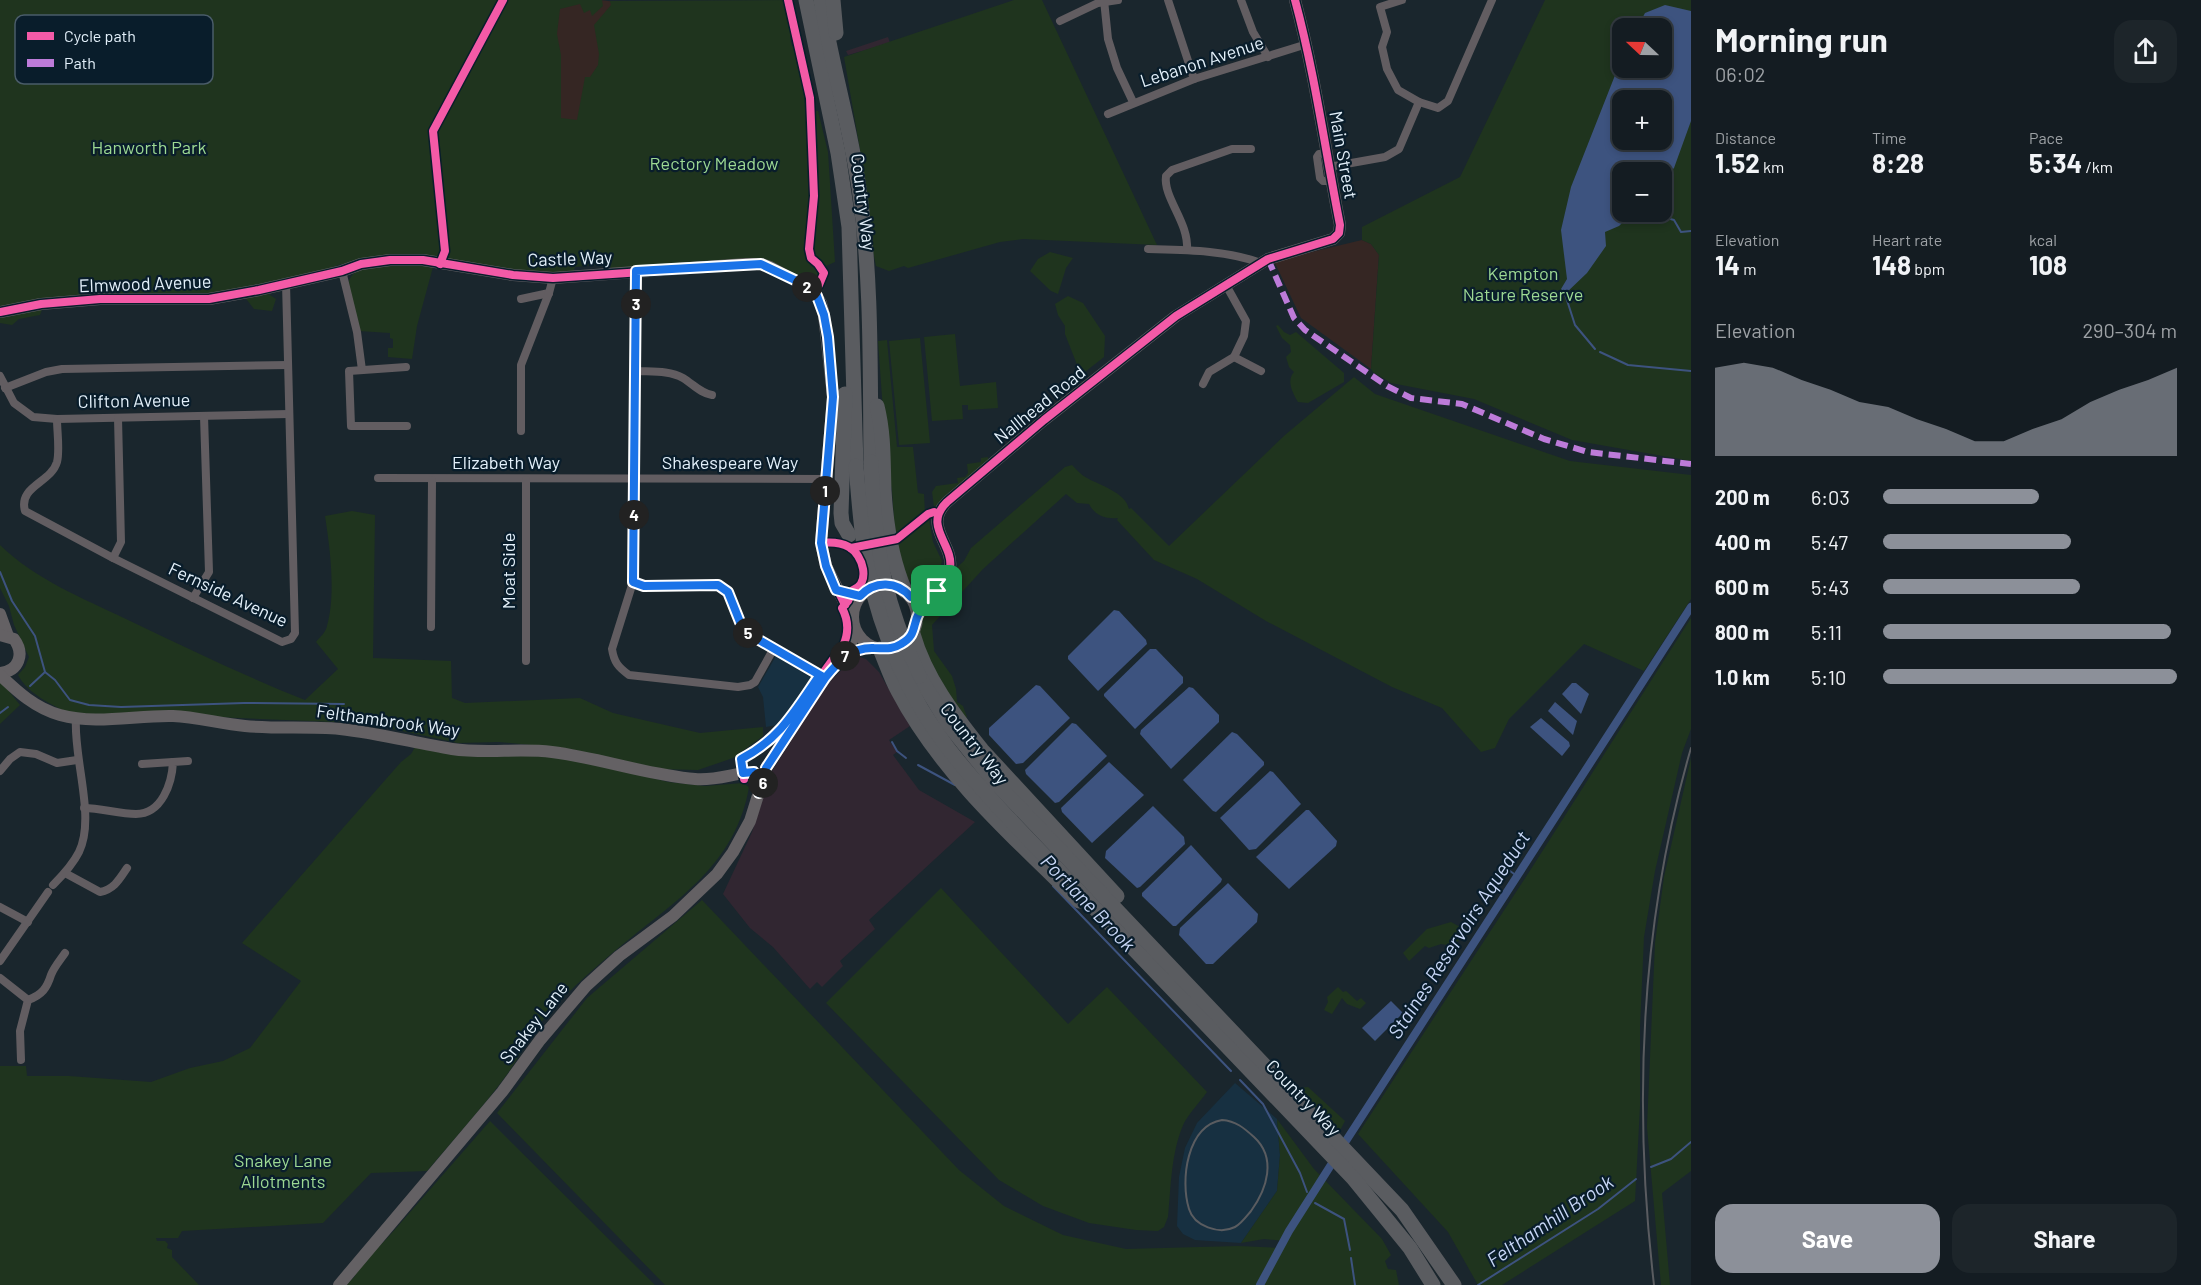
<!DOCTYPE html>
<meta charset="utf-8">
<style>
body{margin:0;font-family:Barlow,sans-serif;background:#1d252a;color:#f1f3f6;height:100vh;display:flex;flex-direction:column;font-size:22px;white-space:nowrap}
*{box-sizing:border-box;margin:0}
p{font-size:20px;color:#9da1a5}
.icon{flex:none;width:33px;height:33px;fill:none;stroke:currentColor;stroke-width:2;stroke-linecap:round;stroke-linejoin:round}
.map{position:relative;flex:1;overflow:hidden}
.panel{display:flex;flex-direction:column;background:#141c22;width:510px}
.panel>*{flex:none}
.needle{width:39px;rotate:292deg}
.controls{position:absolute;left:1612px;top:18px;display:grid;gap:12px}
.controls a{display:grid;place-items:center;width:60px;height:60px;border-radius:12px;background:#141c22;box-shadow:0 3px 9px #0003,0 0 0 2px #333a40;font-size:30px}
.pin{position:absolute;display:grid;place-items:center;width:51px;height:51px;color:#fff;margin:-26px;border-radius:12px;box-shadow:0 3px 9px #0006}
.km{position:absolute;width:30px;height:30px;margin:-15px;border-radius:50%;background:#222;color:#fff;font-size:16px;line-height:30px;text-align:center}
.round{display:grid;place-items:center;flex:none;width:63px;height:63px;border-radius:18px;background:#1d252a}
.head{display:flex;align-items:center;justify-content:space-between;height:102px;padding:0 24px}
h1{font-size:33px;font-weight:700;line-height:45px}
.metrics{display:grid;grid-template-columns:repeat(3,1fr);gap:9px;height:102px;padding:6px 24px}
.metrics div{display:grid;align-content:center}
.metrics b{font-size:26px;font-weight:700}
.metrics small{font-size:16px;font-weight:400}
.metrics p{font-size:16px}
.chart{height:168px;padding:12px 24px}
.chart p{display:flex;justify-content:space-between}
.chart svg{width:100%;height:108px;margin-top:6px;fill:#8c9099;opacity:.7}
.primary-button{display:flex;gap:12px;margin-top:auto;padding:12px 24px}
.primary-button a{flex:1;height:69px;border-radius:18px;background:#8c9099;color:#fff;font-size:24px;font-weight:700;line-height:69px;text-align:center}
.primary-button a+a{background:#1d252a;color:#f1f3f6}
ul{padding:0 24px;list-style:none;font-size:20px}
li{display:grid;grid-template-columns:96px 72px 1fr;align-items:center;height:45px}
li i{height:15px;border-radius:8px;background:#8c9099}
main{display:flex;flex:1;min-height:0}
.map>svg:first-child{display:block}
.built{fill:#173041}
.industrial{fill:#312631}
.education{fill:#352623}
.green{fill:#1f341e;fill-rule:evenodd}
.water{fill:#3d537f;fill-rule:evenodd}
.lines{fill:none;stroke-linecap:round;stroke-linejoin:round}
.stream{stroke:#3d537f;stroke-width:2}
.canal{stroke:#3d537f;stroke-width:8}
.street{stroke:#625d61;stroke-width:8}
.secondary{stroke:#646164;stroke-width:12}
.highway{stroke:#5a5c60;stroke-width:15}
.rail{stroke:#5a5c60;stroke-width:2}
.highway-bridge{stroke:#5a5c60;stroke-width:15}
.quiet{stroke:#bd7bd9;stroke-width:6;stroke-dasharray:12 6;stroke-linecap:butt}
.cycleway-casing{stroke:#091d2b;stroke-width:11}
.cycleway{stroke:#f35aa7;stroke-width:8}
.route-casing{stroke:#fff;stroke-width:12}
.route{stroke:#1a73e8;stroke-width:8}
.labels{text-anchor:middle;stroke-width:4.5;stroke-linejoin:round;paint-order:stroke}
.street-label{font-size:18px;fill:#e3f0fa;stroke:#091d2b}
.park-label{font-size:18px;fill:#9dd993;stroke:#091d2b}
.water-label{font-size:20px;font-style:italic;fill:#c7d6f5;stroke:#091d2b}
.key{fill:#091d2b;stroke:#4a5c69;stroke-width:1.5}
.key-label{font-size:16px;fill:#e3f0fa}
</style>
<main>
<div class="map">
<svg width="1691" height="1285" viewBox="0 0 1691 1285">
<rect width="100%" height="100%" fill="#1a262d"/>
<g class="built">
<path d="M776,656L815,680L783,724L766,727L763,697L758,687Z"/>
<path d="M1235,1083L1277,1119L1280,1155L1277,1191L1241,1243L1195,1240L1183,1234L1177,1226L1179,1177L1185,1148L1197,1123Z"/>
</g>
<g class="industrial">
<path d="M888,37L890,43L848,55L846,51Z"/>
<path d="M860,657L866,659L879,672L910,726L889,740L897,752L893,755L919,790L975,822L869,920L875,929L840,961L843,966L822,987L817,982L810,989L773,947L750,928L723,894L752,832L772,771L824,688L851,660Z"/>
</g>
<g class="education">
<path d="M569,0H600L642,5L593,133L558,120L546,17Z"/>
<path d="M1362,240L1371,244L1379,255L1371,369L1301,318L1274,261Z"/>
</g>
<g class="green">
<path d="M0,0H602L603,6L592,16L590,10L584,13L580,4L560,9L557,34L561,55V118L577,120L585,77H590L598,65L599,54L594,25L611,5L610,1L790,0L797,34L790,37L792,46L795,45L794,38L799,36L806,61L800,65L806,110L818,111L828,152L835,262L826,266L813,265L820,274L819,279L813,281L725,262L666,264L612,269L607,264L575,267L574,271L561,274L458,264H341L267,293L276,299L272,311L254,309L240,291L0,310Z"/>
<path d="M1014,0H1042L1157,245L1023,239L1000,242L908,268L904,266L889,271L876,266L870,237L863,167L844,57Z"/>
<path d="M1545,0H1691V461L1572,440L1474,399L1391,383L1373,372L1371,369L1379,255L1371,244L1362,240V227L1460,177ZM1623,28H1662V68H1623ZM1623,100H1662V140H1623ZM1623,172H1662V212H1623Z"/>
<path d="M1050,252L1073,258L1066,268L1058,294L1051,291L1030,271L1038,259Z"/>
<path d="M426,265L433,267L417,326L412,359L388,357V348H393V339L390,338V333L359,331L348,283C350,278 352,274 357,271C370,264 410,266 426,265Z"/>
<path d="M1068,296L1083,303L1105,336L1104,357L1081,375L1065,334V326L1058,315L1055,304Z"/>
<path d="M43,307L40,315L19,319L12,325L0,323V316Z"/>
<path d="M1278,325L1284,332L1290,335L1296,332L1344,373V382L1308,403L1298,402C1293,393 1286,381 1294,372L1289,367L1286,357L1291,352L1290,345L1282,338L1276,326Z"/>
<path d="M955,334L960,386L996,382L998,408L968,410V405H962L963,419L932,421L924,337Z"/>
<path d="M920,338L930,443L899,445L889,341Z"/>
<path d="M887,340L897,447H913L918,493L924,494L925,513L897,534L895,533L892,490L887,467L878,341Z"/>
<path d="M1354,377L1375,394L1570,461L1691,475V599L1644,671L1584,644L1509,719L1495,748L1481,752L1442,708L1392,687L1266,621L1197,579L1154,560L1117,520L1118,518C1106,519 1095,516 1089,504L1077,503L1066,494L983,569L932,625L934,651L952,676L956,689L957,702L963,706L967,717L962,720L932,672L917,634L921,613L954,570L964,561L971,548L1065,467L1072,465C1077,470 1081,475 1087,478C1101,486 1125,492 1129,509L1131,508L1169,546L1285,435Z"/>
<path d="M988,457V460L934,507L932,492L936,486L958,483L957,478L965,477L968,473L967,464L981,462V458Z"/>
<path d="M352,511L375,515L373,658L451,661L452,698L465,703L580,698L613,713L700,733L763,727V736L733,758L698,770L658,769L542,746L499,742L458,743L351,720L334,722L215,717L71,714C52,705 28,694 18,675L25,667L29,657L14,625L9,606L0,588V545C35,579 82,598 126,619C185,647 244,676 305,700L338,669L316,642C320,637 326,632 327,626C336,594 330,548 325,516Z"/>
<path d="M929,519L933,542L942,561L938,575L931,583L918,586L907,580L894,545Z"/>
<path d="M1691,618V729L1682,753L1655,871L1644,937L1640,1027V1106L1635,1201L1502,1285H1478L1448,1232L1358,1134L1531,869Z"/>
<path d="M0,680L20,705L0,724Z"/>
<path d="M418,742L553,752L668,782L705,786L743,783L749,787C737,858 686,894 633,936C601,962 569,989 543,1020C529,1036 520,1056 508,1073C483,1107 454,1139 427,1171L371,1173L323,1223L182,1231L178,1238H156L157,1241H165L168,1244L167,1248L172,1250V1257L199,1285H0V1066H26L27,1076H69L151,1082L190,1068L223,1061L250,1048L301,981L242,943L401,762L411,754Z"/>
<path d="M1691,758V1171L1662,1193L1670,1285H1661L1647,1127L1655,943L1664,877Z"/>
<path d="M941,888L1068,1024L1107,987L1207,1092C1200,1102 1190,1112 1184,1123C1171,1152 1171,1186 1168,1217L1164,1227L1158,1231L1136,1230L1089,1223L1043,1206L999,1180L826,1003Z"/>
<path d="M702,900L959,1170L1004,1206L1063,1235L1126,1249L1238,1246L1281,1248L1285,1241L1264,1239L1241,1243L1277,1191L1280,1155L1277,1119L1314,1169L1382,1239L1391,1255L1385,1261L1388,1269L1396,1270L1399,1285H665L497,1113L587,998Z"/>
<path d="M1451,922L1462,928L1463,935L1454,946L1441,944L1429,948L1425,946L1409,961L1403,953L1427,929Z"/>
<path d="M1338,987L1343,992L1346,991L1357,1001L1361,998L1366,1003L1360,1009L1347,1004L1342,998L1332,1014L1324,1010L1328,1002L1327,997Z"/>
<path d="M1308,1087L1345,1121L1338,1134L1297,1092L1300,1088Z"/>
<path d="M490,1121L655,1285H346L355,1276L354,1273L391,1234Z"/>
</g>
<g class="water">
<path d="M1665,5L1691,11V121L1674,168L1662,181V172H1623V212H1633L1619,226L1605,232L1606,246L1587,273L1565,294L1561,289L1567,279L1561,230L1571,187L1623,55V68H1662V28H1637L1645,13ZM1623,100H1662V140H1623Z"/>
<path d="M1114,610L1119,611L1146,640L1147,644L1098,691L1068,659V656Z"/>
<path d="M1150,649H1156L1183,677V683L1135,729L1104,696V694Z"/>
<path d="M1572,683H1576L1589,694L1581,714L1562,694Z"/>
<path d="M1036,685L1040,686L1070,718L1023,763L1016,764L989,735V728Z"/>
<path d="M1189,687L1193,688L1219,715V722L1171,769L1140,734L1141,730Z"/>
<path d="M1555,702L1577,721L1573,735L1548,711Z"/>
<path d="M1541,718L1569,742L1570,746L1562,756L1530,727Z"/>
<path d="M1072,723L1076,724L1107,756L1059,802L1055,803L1026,774L1025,770Z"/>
<path d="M1232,732L1237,734L1264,762V765L1216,812L1213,811L1183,780Z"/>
<path d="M1109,762L1144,795L1092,843L1062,812L1061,808Z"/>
<path d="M1270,771L1273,772L1301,804L1256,849L1249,850L1220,818Z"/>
<path d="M1153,806L1184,837L1185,844L1140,887L1137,888L1105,858L1106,851Z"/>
<path d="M1306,810H1309L1337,841L1336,846L1289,889L1256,857Z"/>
<path d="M1191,845L1222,879L1221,882L1176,926H1173L1142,896V893Z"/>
<path d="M1228,883L1258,914L1257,922L1213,964H1206L1179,935L1180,928Z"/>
<path d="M1391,1001L1403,1013L1375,1041L1362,1028Z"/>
</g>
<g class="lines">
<g class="stream">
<path d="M1654,212L1656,215L1674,220L1681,232L1691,231"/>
<path d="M1565,294L1575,325L1595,349"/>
<path d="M1600,352L1628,365L1691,371"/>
<path d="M0,572L12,601L35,636L45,672"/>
<path d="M30,686L45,672L55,680L70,700L89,705L121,707L244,703L344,704"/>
<path d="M0,713L8,707"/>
<path d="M892,742L897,751L906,758"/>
<path d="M918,765L955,785"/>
<path d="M1510,871L1517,876"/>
<path d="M1053,886L1231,1071"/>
<path d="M1240,1080L1263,1104L1300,1173L1307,1192"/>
<path d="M1651,1167L1671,1159L1691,1142"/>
<path d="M1315,1203L1344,1219L1350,1250"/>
<path d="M1351,1258L1355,1285"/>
<path d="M1478,1285L1598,1209L1636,1179"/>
</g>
<g class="canal">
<path d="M1342,1147L1691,607"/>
<path d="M1260,1285L1289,1231L1336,1157"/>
</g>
<g class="street">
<path d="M1104,0L1108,39L1117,68L1133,102"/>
<path d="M1168,0L1194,79"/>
<path d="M1241,0L1253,32L1268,57"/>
<path d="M1402,0L1380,7L1387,32L1382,47L1387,69L1398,90L1419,102L1438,108L1448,101L1492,0"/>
<path d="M1060,21L1098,3L1118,0"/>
<path d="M1108,114L1194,79L1307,44"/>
<path d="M1327,153L1319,154L1317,157L1320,178L1323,181H1331"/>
<path d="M1329,167L1385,157L1399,149L1419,102"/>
<path d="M1148,249C1185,250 1226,250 1261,263"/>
<path d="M1187,250C1189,222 1163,198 1166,176L1172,170L1232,149H1251"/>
<path d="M342,271L357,332L362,370"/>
<path d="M636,271L635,569L633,582L612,649C614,662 618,667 629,675L738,687L750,685L755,682L774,648"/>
<path d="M521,299L549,293"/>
<path d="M1234,357L1261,371"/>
<path d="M406,367L349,371L351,426H407"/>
<path d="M635,371C651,372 669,370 683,378C693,384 700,393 712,395"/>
<path d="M0,376L14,403L33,417L57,419L289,414"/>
<path d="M1203,384L1209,372L1234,357L1244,336L1246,321L1226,285"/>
<path d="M5,388L46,372L62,369L288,365"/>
<path d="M57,419C57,432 60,450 57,462C51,483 18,486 25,511L113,558L282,642L291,639L295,633L286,283"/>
<path d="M521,431V365L549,293L553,278"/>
<path d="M378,478L826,479"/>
<path d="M526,480V661"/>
<path d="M113,558L121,542L118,418"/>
<path d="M633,582L644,586L718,585L728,592L740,622L747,633L824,678"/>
<path d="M193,598L209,572L204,416"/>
<path d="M431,627L432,480"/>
<path d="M142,764L173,762"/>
<path d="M0,771L10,759L20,752L36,754L57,763L77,760"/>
<path d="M84,808C101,808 119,814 136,814C162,814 172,783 173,762L188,761"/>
<path d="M65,873L100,892C114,889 119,880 127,868"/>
<path d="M53,885C63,875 73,864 79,852C96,817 73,758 76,718"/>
<path d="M0,907L28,922"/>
<path d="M0,961L48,892"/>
<path d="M0,978L28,1000L20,1031L21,1060"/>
<path d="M28,1000C42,995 47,988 51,975C54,967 61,959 65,953"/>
</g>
<g class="secondary">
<path d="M0,312L41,304L100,299H209L259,290L342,271L361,264L390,260H423L513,275L553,278L746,264H761L770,267L812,290L821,303L824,315L833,397L821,543L826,566L853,620"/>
<circle cx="885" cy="617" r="32"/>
<path d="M0,614L8,636"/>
<path d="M918,615C928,602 947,585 950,568C954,544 922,526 947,502L1044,420L1176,316L1268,259L1333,239L1339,233L1340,225C1325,149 1315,74 1295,0"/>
<path d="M0,635L14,639C25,654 19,671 0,673"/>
<path d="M0,675C18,692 35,708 60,715C96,725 136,715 173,716C197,717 221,724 245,726C277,729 309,726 340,729C378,733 415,743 452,749C485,754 519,748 552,752C600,758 647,775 695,779C716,781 734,773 754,772"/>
<path d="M766,768L815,692L850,645L855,630"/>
<path d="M339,1285L502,1092L540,1040L586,986L619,956L673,916L717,874L733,852L750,821L765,773"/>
</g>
<g class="highway">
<path d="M806,0L838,153L849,227L856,466"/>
<path d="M821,0C831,63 850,125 859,188C872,278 870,371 871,462"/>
<path d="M833,0L836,33"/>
<path d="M845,394L841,513L842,523L849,535"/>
<path d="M877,406C884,434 883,462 884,490C886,526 891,558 905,591"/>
<path d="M913,634C925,677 954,715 982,750L1117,896"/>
<path d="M880,649C886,663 891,678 898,691C941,773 1014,838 1079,901"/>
<path d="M919,676L948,724L993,780L1402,1210L1454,1285"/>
<path d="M1086,899L1353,1178L1410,1248L1433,1285"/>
</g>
<g class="rail">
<path d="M1222,1120C1236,1121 1244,1128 1254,1137C1277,1158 1267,1189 1251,1211C1246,1217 1241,1224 1235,1227C1219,1235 1194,1226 1189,1209C1180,1180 1187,1126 1222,1120Z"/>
<path d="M1654,1285C1633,1105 1640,923 1691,748"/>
</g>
<g class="highway-bridge">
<path d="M871,462C873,515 878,569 896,620C902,639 911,657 919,676"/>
<path d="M856,466C859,501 861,536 868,570C881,633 909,698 948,748C990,802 1040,850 1086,899"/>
</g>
<path class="quiet" d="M1268,259L1294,318L1305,330L1387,386L1411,398L1462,404L1544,439L1588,452L1691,464"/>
<g class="cycleway-casing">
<g id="cycleway">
<path d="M788,0L810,98L814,196L809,249L811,258L818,264L824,273L819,285L812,290"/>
<path d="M440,264L445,251L433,131L503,0"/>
<path d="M0,312L41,304L100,299H209L259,290L342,271L361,264L390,260H423L513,275L553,278L761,264L812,290L821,303L824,315L833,397L821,543L826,566L845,605"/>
<path d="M851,548L897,539L928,514L934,512"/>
<path d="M918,615C928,602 947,585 950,568C954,544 922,526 947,502L1044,420L1176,316L1268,259L1333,239L1339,233L1340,225C1325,149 1315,74 1295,0"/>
<path d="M744,779L741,759C788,735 811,686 843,646C849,633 849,621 842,608L848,601L853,590C871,583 863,555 849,547C840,542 831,542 821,543"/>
</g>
</g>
<use href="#cycleway" class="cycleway"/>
</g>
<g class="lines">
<g class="route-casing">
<path id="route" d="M937,591L911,597C897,581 875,580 860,596L836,590L826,566L821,543L833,397L828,337L824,315L817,296L812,290L799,282L761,264L636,271L633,582L644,586L718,585L728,592L740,622L747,633L825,678L766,768L764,781L759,793L757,776L754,772L743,773L741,759C780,739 795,711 819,676L825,678C838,662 851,647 874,648C884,648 892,650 901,644C917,635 912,626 919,613C923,605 931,598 937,591"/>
</g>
<use href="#route" class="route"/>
</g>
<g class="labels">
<g class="street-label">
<text transform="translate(1202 62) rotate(-18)" y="6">Lebanon Avenue</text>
<text transform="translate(1343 155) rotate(80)" y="6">Main Street</text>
<text transform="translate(863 202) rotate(83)" y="6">Country Way</text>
<text transform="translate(570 259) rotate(-2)" y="6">Castle Way</text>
<text transform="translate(145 284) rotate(-2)" y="6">Elmwood Avenue</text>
<text transform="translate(134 401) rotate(-1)" y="6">Clifton Avenue</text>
<text transform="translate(1040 405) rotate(-39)" y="6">Nallhead Road</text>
<text x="506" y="469">Elizabeth Way</text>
<text x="730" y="469">Shakespeare Way</text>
<text transform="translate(509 571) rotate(-90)" y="6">Moat Side</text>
<text transform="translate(228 595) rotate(25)" y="6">Fernside Avenue</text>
<text transform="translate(388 721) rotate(8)" y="6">Felthambrook Way</text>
<text transform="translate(974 744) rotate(52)" y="6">Country Way</text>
<text transform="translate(534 1023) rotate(-52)" y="6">Snakey Lane</text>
<text transform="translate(1303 1098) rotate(46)" y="6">Country Way</text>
</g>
<g class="park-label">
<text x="149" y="154">Hanworth Park</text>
<text x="714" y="170">Rectory Meadow</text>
<text x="1523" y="280">Kempton<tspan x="1523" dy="21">Nature Reserve</tspan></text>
<text x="283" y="1167">Snakey Lane<tspan x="283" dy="21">Allotments</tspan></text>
</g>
<g class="water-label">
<text transform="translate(1088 903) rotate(46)" y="7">Portlane Brook</text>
<text transform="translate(1459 935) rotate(-57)" y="7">Staines Reservoirs Aqueduct</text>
<text transform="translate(1550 1221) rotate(-34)" y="7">Felthamhill Brook</text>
</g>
</g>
<rect x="15" y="15" width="198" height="69" rx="9" class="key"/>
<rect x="27" y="32" width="27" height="8" fill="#f35aa7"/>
<rect x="27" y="59" width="27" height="8" fill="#bd7bd9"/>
<g class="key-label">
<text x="64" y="42">Cycle path</text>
<text x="64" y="69">Path</text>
</g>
</svg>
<div class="controls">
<a><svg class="needle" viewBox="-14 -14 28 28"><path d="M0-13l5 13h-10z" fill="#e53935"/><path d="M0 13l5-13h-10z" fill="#9da1a5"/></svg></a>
<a>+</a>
<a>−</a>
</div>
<div class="pin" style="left:937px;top:591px;background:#1e9e55"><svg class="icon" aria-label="arrive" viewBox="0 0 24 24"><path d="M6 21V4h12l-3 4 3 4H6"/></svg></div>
<b class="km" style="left:825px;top:491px">1</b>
<b class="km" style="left:807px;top:287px">2</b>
<b class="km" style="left:636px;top:304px">3</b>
<b class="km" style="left:634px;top:515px">4</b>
<b class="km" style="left:748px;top:633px">5</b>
<b class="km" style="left:763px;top:783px">6</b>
<b class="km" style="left:845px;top:656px">7</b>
</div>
<section class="panel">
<div class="head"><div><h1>Morning run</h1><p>06:02</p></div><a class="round"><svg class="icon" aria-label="share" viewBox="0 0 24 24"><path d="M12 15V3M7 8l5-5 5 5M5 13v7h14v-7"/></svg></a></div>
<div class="metrics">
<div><p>Distance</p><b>1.52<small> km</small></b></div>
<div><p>Time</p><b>8:28</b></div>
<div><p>Pace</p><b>5:34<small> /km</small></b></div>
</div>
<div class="metrics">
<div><p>Elevation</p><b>14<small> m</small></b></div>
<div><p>Heart rate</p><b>148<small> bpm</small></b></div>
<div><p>kcal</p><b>108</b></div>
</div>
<div class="chart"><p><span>Elevation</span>290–304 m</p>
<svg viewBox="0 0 160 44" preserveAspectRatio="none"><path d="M0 44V8L10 6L20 8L30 13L40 17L50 22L60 24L70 29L80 33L90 38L100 38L110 33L120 29L130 22L140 17L150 13L160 8V44z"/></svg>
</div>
<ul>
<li><b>200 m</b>6:03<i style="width:53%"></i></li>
<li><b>400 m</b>5:47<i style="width:64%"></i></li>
<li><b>600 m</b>5:43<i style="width:67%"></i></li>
<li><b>800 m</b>5:11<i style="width:98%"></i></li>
<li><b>1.0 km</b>5:10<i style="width:100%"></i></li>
</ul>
<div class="primary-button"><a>Save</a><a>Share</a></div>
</section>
</main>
